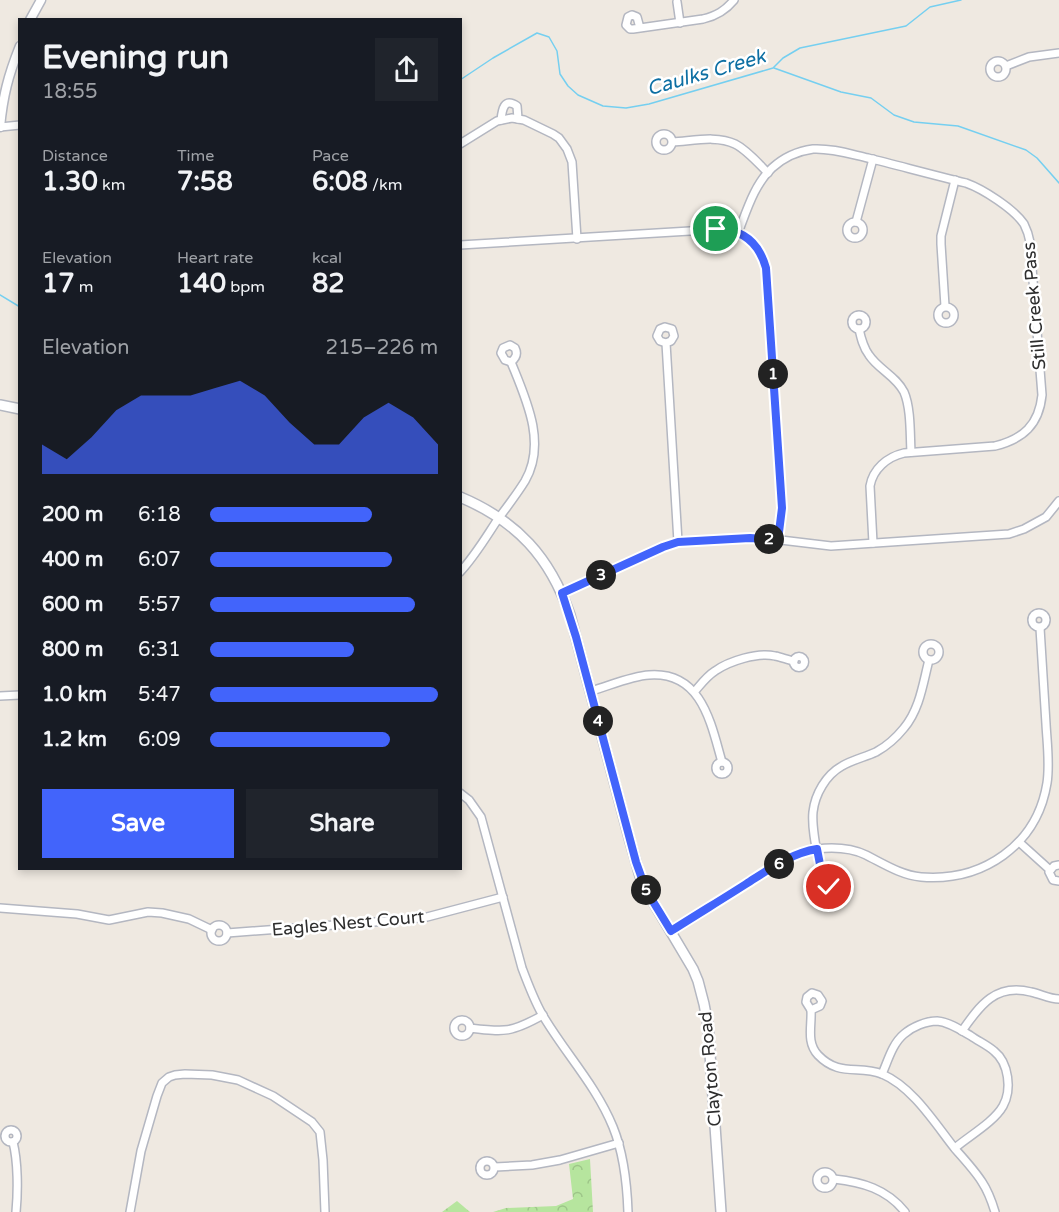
<!DOCTYPE html>
<meta charset="utf-8">
<style>
body{margin:0;font-family:"Varela Round",sans-serif;background:#20242c;color:#f1f3f6;height:100vh;display:flex;flex-direction:column;font-size:22px;white-space:nowrap}
*{box-sizing:border-box;margin:0}
p{font-size:20px;color:#9ea1a6}
.icon{flex:none;width:33px;height:33px;fill:none;stroke:currentColor;stroke-width:2;stroke-linecap:round;stroke-linejoin:round}
.map{position:relative;flex:1;overflow:hidden}
.panel{position:absolute;left:18px;top:18px;width:444px;height:852px;display:flex;flex-direction:column;background:#171b24;border-radius:0px;box-shadow:0 3px 9px #0003}
.panel>*{flex:none}
.pin{position:absolute;display:grid;place-items:center;width:51px;height:51px;color:#fff;margin:-26px;border:3px solid #fff;border-radius:50%;box-shadow:0 2px 6px #0007}
.km{position:absolute;width:30px;height:30px;margin:-15px;border-radius:50%;background:#222;color:#fff;font-size:16px;line-height:30px;text-align:center}
.round{display:grid;place-items:center;flex:none;width:63px;height:63px;border-radius:0px;background:#20242c}
.summary{display:flex;align-items:center;justify-content:space-between;height:102px;padding:0 24px}
h1{font-size:33px;font-weight:700;line-height:45px}
.stats{display:grid;grid-template-columns:repeat(3,1fr);gap:9px;height:102px;padding:6px 24px}
.stats div{display:grid;align-content:center}
.stats b{font-size:26px;font-weight:700}
.stats small{font-size:16px;font-weight:400}
.stats p{font-size:16px}
.chart{height:168px;padding:12px 24px}
.chart p{display:flex;justify-content:space-between}
.chart svg{width:100%;height:108px;margin-top:6px;fill:#4264fb;opacity:.7}
.action{display:flex;gap:12px;margin-top:auto;padding:12px 24px}
.action a{flex:1;height:69px;border-radius:0px;background:#4264fb;color:#fff;font-size:24px;font-weight:700;line-height:69px;text-align:center}
.action a+a{background:#20242c;color:#f1f3f6}
ul{padding:0 24px;list-style:none;font-size:20px}
li{display:grid;grid-template-columns:96px 72px 1fr;align-items:center;height:45px}
li i{height:15px;border-radius:8px;background:#4264fb}
.map>svg:first-child{display:block}
.forest{fill:url(#forest-crowns)}
.lines{fill:none;stroke-linecap:round;stroke-linejoin:round}
.stream{stroke:#75cff0;stroke-width:1.5}
.minor-casing{stroke:#b4b7c1;stroke-width:10}
.tertiary-casing{stroke:#b4b7c1;stroke-width:11}
.secondary-casing{stroke:#b4b7c1;stroke-width:12}
.minor{stroke:#fff;stroke-width:7}
.tertiary{stroke:#fff;stroke-width:8}
.secondary{stroke:#fff;stroke-width:9}
.route-casing{stroke:#fff;stroke-width:12}
.route{stroke:#4264fb;stroke-width:8}
.labels{text-anchor:middle;stroke-width:5;stroke-linejoin:round;paint-order:stroke}
.street-label{font-size:18px;fill:#2e2e2e;stroke:#fff}
.water-label{font-size:20px;font-style:italic;fill:#0d6fa3;stroke:#fff}
</style>
<div class="map">
<svg width="1059" height="1212" viewBox="0 0 1059 1212">
<defs>
<pattern id="forest-crowns" width="20" height="18" patternUnits="userSpaceOnUse" patternTransform="scale(1.5)"><rect width="20" height="18" fill="#b6e59e"/><path d="M2 6a3 3 0 1 1 6 0M12 15a3 3 0 1 1 6 0" fill="none" stroke="#9dc588"/></pattern>
</defs>
<rect width="100%" height="100%" fill="#efe9e1"/>
<g class="forest">
<path d="M590,1159L593,1212H493L506,1208L556,1206L573,1199L569,1164Z"/>
<path d="M457,1201L470,1212H442Z"/>
</g>
<g class="lines">
<g class="stream">
<path d="M774,68L841,92L871,98L894,115L914,122L958,126L1026,150L1037,158L1059,183"/>
<path d="M460,80L493,58L537,33L549,37L557,51L560,74L568,86L578,95L603,106L626,108L649,104L773,68L783,58L800,48L906,26L930,7L961,0"/>
<path d="M0,295L20,307"/>
</g>
<g class="minor-casing">
<g id="minor">
<path d="M677,2L680,23"/>
<path d="M640,28L637,17L632,15L628,17L626,25L630,29H633L703,19C716,16 725,11 734,0"/>
<circle cx="998" cy="69" r="8"/>
<path d="M1006,66L1029,57L1059,53"/>
<path d="M501,120C502,110 504,97 517,106L518,119"/>
<path d="M0,127L20,125"/>
<circle cx="664" cy="142" r="8"/>
<path d="M673,142C692,141 717,135 735,144C747,150 758,163 768,173"/>
<path d="M460,144L497,121L512,118L524,120L553,134L559,138L567,149L572,162L577,239"/>
<path d="M856,222L873,159"/>
<circle cx="855" cy="230" r="8"/>
<path d="M738,233C747,210 754,185 772,168C783,158 798,151 813,149C831,148 850,154 868,158C900,166 933,175 966,183C983,189 1014,209 1024,224C1027,230 1029,236 1030,242L1042,395C1039,425 1023,439 995,446L904,453C887,457 873,469 870,486L873,543"/>
<path d="M460,245L723,229C747,233 760,245 766,268L782,508L778,540"/>
<path d="M945,306L941,244V236L955,180"/>
<circle cx="946" cy="315" r="8"/>
<circle cx="859" cy="322" r="7"/>
<path d="M859,329C861,338 863,347 869,355C878,369 896,376 904,392C911,408 910,434 911,452"/>
<path d="M666,343L660,341L657,336L660,329L665,327L672,329L674,336L671,341L666,343L678,542"/>
<path d="M510,345L515,348C518,354 516,358 511,362L505,360L501,353L503,348Z"/>
<path d="M460,572C475,556 486,537 498,519C507,507 517,494 525,481C547,443 526,399 511,362"/>
<path d="M563,593L663,547L678,542L750,538H764L831,546L1009,534L1024,529L1046,517L1059,501"/>
<circle cx="1039" cy="620" r="7"/>
<circle cx="931" cy="652" r="8"/>
<circle cx="799" cy="662" r="5.5"/>
<path d="M591,691C609,686 631,676 649,675C702,671 711,724 722,762"/>
<path d="M695,691C701,684 707,676 715,671C729,661 758,652 775,656C781,657 788,660 794,661"/>
<path d="M0,696L20,695"/>
<circle cx="722" cy="768" r="6"/>
<path d="M460,793L469,800L481,817L522,968C528,984 534,1000 542,1014C564,1052 596,1085 613,1127C624,1154 627,1183 628,1212"/>
<path d="M1019,842L1050,870"/>
<path d="M1059,865L1054,866L1049,872L1053,880L1059,881"/>
<circle cx="825" cy="891" r="7"/>
<path d="M823,885C820,863 811,833 813,812C815,794 826,775 842,766C852,760 865,757 876,752C887,746 896,738 904,728C920,709 923,683 929,660"/>
<path d="M0,908L77,914L109,920L148,912L162,913L189,919L212,930"/>
<circle cx="219" cy="933" r="8"/>
<path d="M671,931C697,915 722,899 748,883C769,870 792,852 817,849C834,847 851,848 866,855C884,864 901,875 921,877C983,882 1037,845 1047,783C1050,764 1047,743 1046,724C1044,692 1042,660 1040,628"/>
<path d="M227,933L401,920L427,917L503,897"/>
<path d="M812,993L818,995L822,1001L820,1006L811,1010L806,1002L807,997Z"/>
<path d="M811,1010C812,1026 806,1042 818,1055C839,1077 858,1065 882,1074C913,1087 936,1125 956,1150C965,1160 975,1171 982,1182C988,1191 992,1202 995,1212"/>
<circle cx="462" cy="1028" r="8"/>
<path d="M470,1028C505,1032 511,1033 543,1015"/>
<path d="M962,1031C980,1005 996,983 1031,992C1041,994 1049,999 1059,999"/>
<path d="M882,1074C888,1061 892,1044 904,1034C912,1027 926,1021 937,1021C949,1022 961,1030 971,1036C978,1041 987,1045 994,1051C1009,1063 1012,1090 1003,1106C994,1122 969,1136 955,1148"/>
<circle cx="11" cy="1136" r="6"/>
<path d="M13,1142C18,1162 18,1191 16,1212"/>
<circle cx="487" cy="1168" r="7"/>
<path d="M495,1167L532,1165L560,1160L619,1143"/>
<circle cx="825" cy="1180" r="8"/>
<path d="M834,1179C862,1182 887,1189 905,1212"/>
<path d="M130,1212L141,1151L157,1096L162,1083L169,1077L175,1075L185,1074L212,1075L238,1080L273,1096L312,1122L320,1132L323,1160L325,1212"/>
</g>
</g>
<g class="tertiary-casing">
<g id="tertiary">
<path d="M30,20L41,0"/>
<path d="M0,127C3,96 8,76 20,46"/>
</g>
</g>
<g class="secondary-casing">
<g id="secondary">
<path d="M0,405L20,409"/>
<path d="M460,497C517,521 550,557 570,615L630,841L640,876L646,890L693,969L698,981L704,1004L708,1025L721,1212"/>
</g>
</g>
<use href="#minor" class="minor"/>
<use href="#tertiary" class="tertiary"/>
<use href="#secondary" class="secondary"/>
</g>
<g class="lines">
<g class="route-casing">
<path id="route" d="M716,229C743,229 759,243 766,268L782,508L778,540L750,538L678,542L663,547L562,593L576,637L636,862L646,890L671,931C696,915 721,900 746,884C768,870 791,853 817,849L824,885L829,887"/>
</g>
<use href="#route" class="route"/>
</g>
<g class="labels">
<g class="street-label">
<text transform="translate(1034 306) rotate(-95)" y="6">Still Creek Pass</text>
<text transform="translate(348 923) rotate(-5)" y="6">Eagles Nest Court</text>
<text transform="translate(710 1069) rotate(-95)" y="6">Clayton Road</text>
</g>
<g class="water-label">
<text transform="translate(706 72) rotate(-16)" y="7">Caulks Creek</text>
</g>
</g>
</svg>
<div class="pin" style="left:716px;top:229px;background:#1e9e55"><svg class="icon" aria-label="arrive" viewBox="0 0 24 24"><path d="M6 21V4h12l-3 4 3 4H6"/></svg></div>
<div class="pin" style="left:829px;top:887px;background:#d93025"><svg class="icon" aria-label="check" viewBox="0 0 24 24"><path d="M5 12l5 5 9-10"/></svg></div>
<b class="km" style="left:773px;top:374px">1</b>
<b class="km" style="left:769px;top:539px">2</b>
<b class="km" style="left:601px;top:575px">3</b>
<b class="km" style="left:598px;top:721px">4</b>
<b class="km" style="left:646px;top:890px">5</b>
<b class="km" style="left:779px;top:864px">6</b>
<section class="panel">
<div class="summary"><div><h1>Evening run</h1><p>18:55</p></div><a class="round"><svg class="icon" aria-label="share" viewBox="0 0 24 24"><path d="M12 15V3M7 8l5-5 5 5M5 13v7h14v-7"/></svg></a></div>
<div class="stats">
<div><p>Distance</p><b>1.30<small> km</small></b></div>
<div><p>Time</p><b>7:58</b></div>
<div><p>Pace</p><b>6:08<small> /km</small></b></div>
</div>
<div class="stats">
<div><p>Elevation</p><b>17<small> m</small></b></div>
<div><p>Heart rate</p><b>140<small> bpm</small></b></div>
<div><p>kcal</p><b>82</b></div>
</div>
<div class="chart"><p><span>Elevation</span>215–226 m</p>
<svg viewBox="0 0 160 44" preserveAspectRatio="none"><path d="M0 44V32L10 38L20 29L30 18L40 12L50 12L60 12L70 9L80 6L90 12L100 23L110 32L120 32L130 21L140 15L150 21L160 32V44z"/></svg>
</div>
<ul>
<li><b>200 m</b>6:18<i style="width:71%"></i></li>
<li><b>400 m</b>6:07<i style="width:80%"></i></li>
<li><b>600 m</b>5:57<i style="width:90%"></i></li>
<li><b>800 m</b>6:31<i style="width:63%"></i></li>
<li><b>1.0 km</b>5:47<i style="width:100%"></i></li>
<li><b>1.2 km</b>6:09<i style="width:79%"></i></li>
</ul>
<div class="action"><a>Save</a><a>Share</a></div>
</section>
</div>
